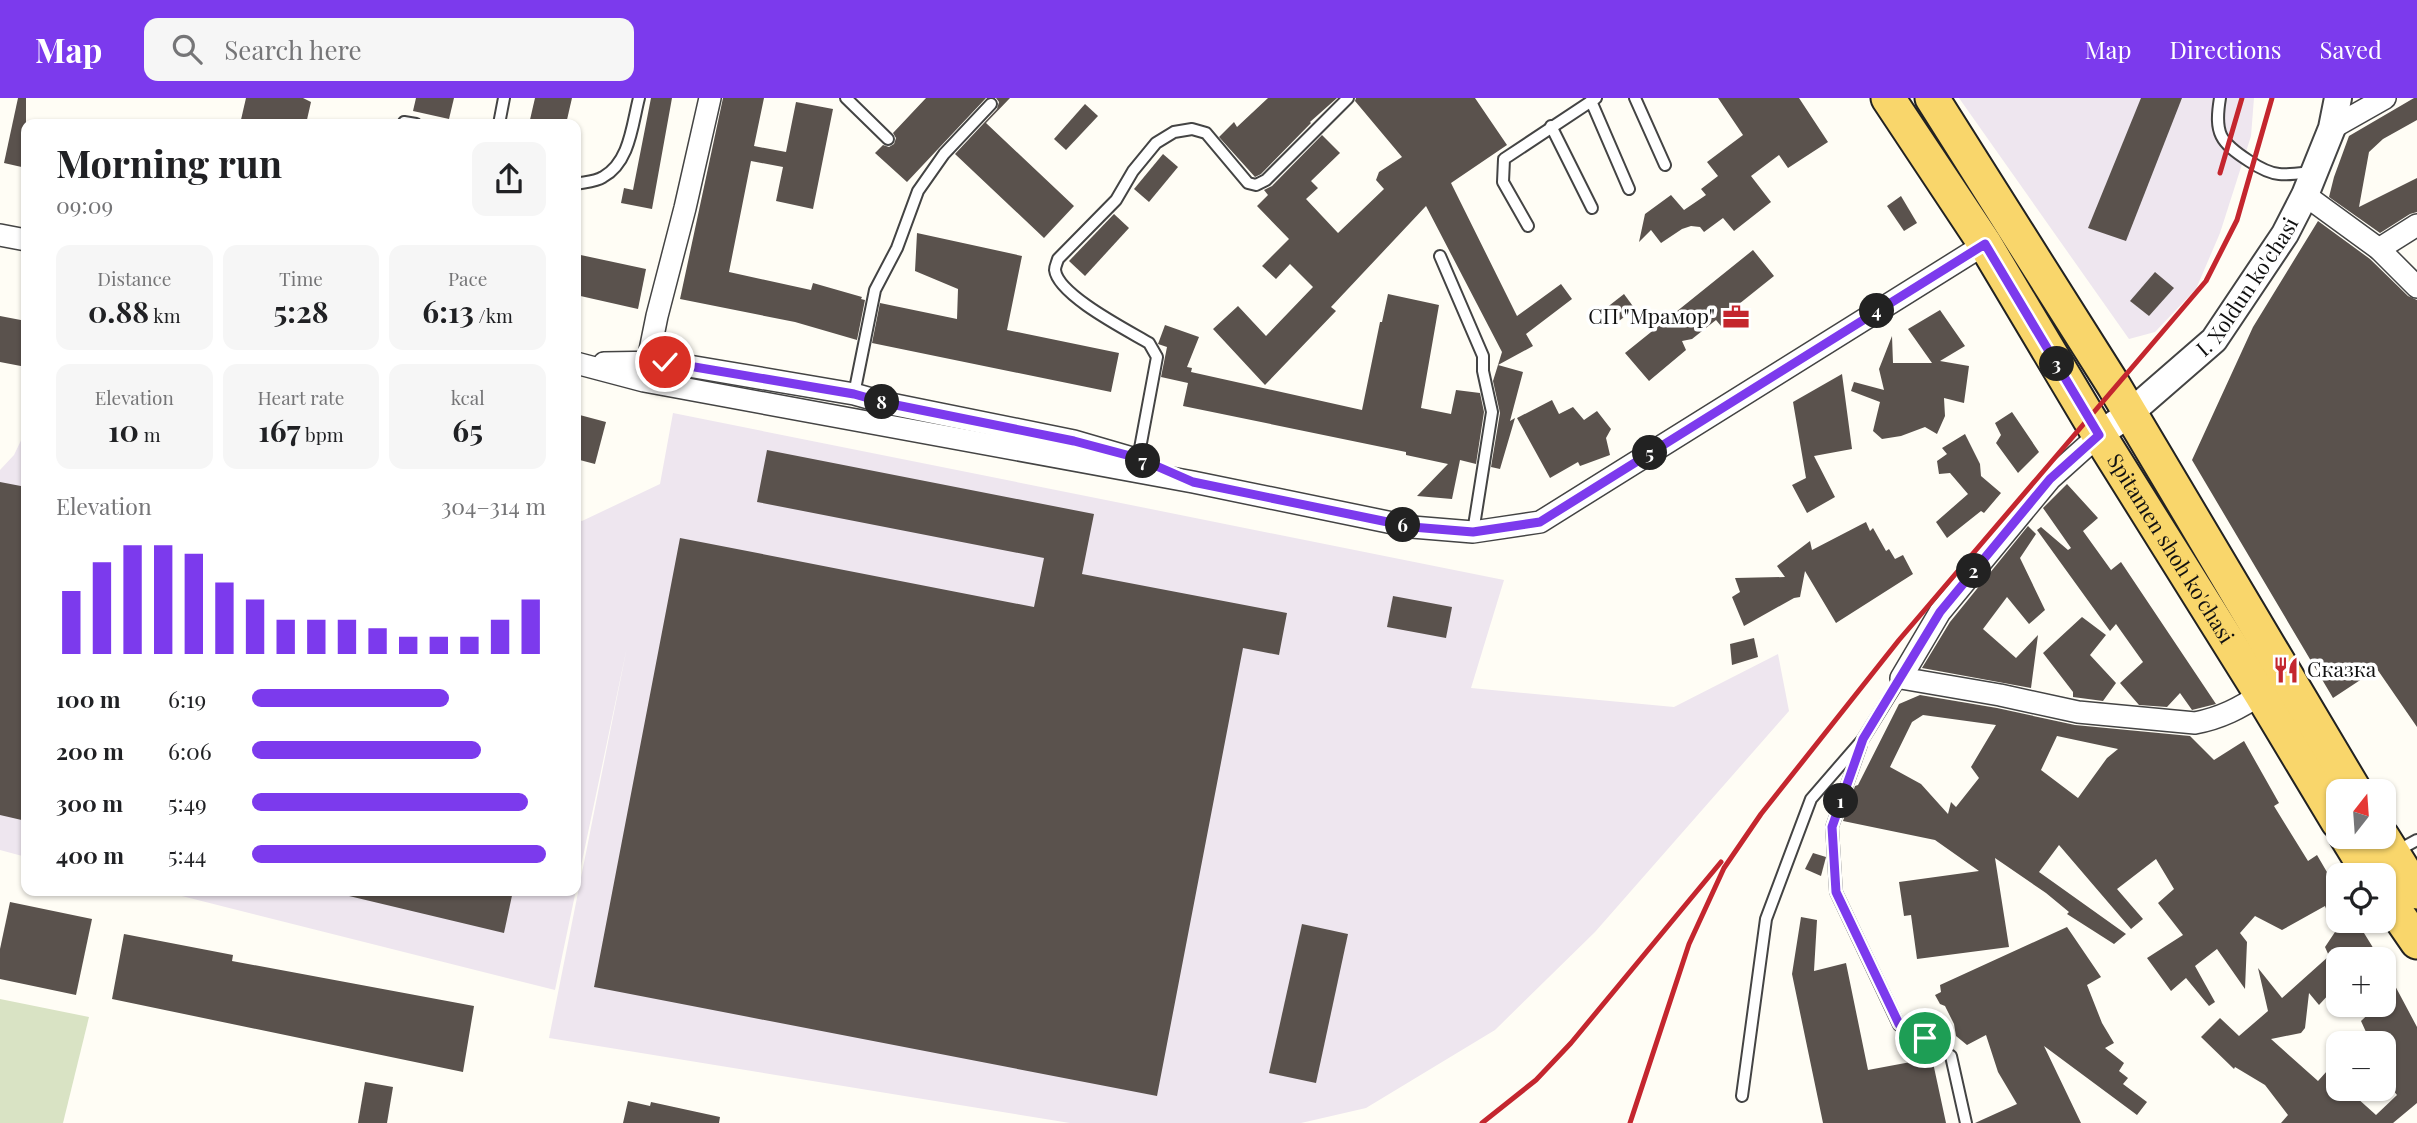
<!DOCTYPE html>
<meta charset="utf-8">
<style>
body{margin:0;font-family:"Playfair Display",serif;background:#f6f6f6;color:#202124;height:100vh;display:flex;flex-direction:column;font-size:26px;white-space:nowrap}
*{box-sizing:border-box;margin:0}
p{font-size:23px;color:#757577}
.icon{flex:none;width:38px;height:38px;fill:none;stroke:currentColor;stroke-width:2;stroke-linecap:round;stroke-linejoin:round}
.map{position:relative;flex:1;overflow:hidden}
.panel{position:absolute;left:21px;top:21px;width:560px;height:777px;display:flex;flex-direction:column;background:#fff;border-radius:14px;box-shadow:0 2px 5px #0004}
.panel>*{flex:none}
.needle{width:46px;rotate:17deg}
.fabs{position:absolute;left:2326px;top:681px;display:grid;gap:14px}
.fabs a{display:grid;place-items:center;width:70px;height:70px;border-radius:14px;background:#fff;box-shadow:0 2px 5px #0004;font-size:35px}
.pin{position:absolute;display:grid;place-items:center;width:60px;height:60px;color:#fff;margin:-30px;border:4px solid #fff;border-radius:50%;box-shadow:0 2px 7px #0007}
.km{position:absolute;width:35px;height:35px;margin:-18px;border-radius:50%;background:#222;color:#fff;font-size:19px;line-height:35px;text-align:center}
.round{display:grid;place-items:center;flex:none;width:74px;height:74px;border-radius:14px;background:#f6f6f6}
.head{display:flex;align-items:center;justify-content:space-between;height:119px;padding:0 35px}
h1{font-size:38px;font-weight:700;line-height:52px}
.stats{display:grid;grid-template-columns:repeat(3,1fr);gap:10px;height:119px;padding:7px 35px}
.stats div{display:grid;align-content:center;border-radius:14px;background:#f6f6f6;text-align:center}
.stats b{font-size:30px;font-weight:700}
.stats small{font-size:19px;font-weight:400}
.stats p{font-size:19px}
.chart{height:196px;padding:14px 35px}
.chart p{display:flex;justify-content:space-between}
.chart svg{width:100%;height:126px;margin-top:7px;stroke:#7c3aed;stroke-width:6}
ul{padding:0 35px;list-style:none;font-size:23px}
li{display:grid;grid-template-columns:112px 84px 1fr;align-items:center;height:52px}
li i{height:18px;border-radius:9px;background:#7c3aed}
header{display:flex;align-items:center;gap:42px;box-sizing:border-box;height:98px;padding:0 35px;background:#7c3aed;color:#fff}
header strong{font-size:33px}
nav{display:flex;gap:38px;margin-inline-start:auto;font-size:24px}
.search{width:490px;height:63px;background:#f6f6f6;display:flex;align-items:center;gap:18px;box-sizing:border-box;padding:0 24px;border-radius:14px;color:#757577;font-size:26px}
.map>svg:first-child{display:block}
.industrial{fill:#eee6ef}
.cemetery{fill:#d9e3c4}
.building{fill:#5a524d;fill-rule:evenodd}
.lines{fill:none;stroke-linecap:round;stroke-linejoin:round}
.service-casing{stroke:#444;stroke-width:14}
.minor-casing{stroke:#444;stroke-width:24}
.tertiary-casing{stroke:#444;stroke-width:30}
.primary-casing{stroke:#222;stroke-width:37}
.service{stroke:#fff;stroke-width:10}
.minor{stroke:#fff;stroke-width:21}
.tertiary{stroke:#fff;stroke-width:26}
.primary{stroke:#f9d66b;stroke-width:33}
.rail{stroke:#c4262e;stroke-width:5}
.route-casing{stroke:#fff;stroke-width:14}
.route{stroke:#7c3aed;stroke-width:9}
.labels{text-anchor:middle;stroke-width:7;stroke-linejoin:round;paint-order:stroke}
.street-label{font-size:21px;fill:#111;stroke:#fff}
.poi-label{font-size:21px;fill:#111;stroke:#fff;text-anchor:end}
</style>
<header>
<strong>Map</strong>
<div class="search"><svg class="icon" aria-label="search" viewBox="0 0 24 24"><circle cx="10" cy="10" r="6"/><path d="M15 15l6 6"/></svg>Search here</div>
<nav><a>Map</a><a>Directions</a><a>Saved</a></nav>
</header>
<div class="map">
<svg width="2417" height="1025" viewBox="0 0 2417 1025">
<rect width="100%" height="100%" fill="#fffdf5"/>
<g class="industrial">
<path d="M1959,0H2254L2251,38L2220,135L2196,191L2155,234L2129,241Z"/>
<path d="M673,315L1504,482L1471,590L1674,609L1778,556L1789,613L1595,834L1495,932L1366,1010L1301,1025H1070L549,940L627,549L555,892L162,793H576V422L582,423L660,386Z"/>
<path d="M26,332V759L0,752V372L14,357Z"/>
</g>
<path class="cemetery" d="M0,901L89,919L63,1025H0Z"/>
<g class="building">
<path d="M18,0H26V70L4,65Z"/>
<path d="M246,0H303L311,4L306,26H240Z"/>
<path d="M416,0H454L449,21L413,13Z"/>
<path d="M535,0H572L566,26H529Z"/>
<path d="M651,0H672L652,111L621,105L624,90L633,92Z"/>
<path d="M723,0H764L754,48L786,54L796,4L833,11L813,111L776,103L783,69L751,63L729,174L811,192L813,185L862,199L861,201L865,202L857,242L795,224L680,201Z"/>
<path d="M926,0H986L907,84L875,55L883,47L889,49L894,46L896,40L893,35Z"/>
<path d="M996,0H1010L986,25L1074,108L1044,140L955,56L997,11L999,4Z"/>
<path d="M1268,0H1337L1310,24L1311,25L1261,76L1255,79L1219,39L1234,24L1237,29Z"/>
<path d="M1356,0H1475L1507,47L1451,85L1517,218L1561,186L1572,201L1526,236L1533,248L1498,267L1523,274L1510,323L1515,320L1500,371L1491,369L1500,315L1493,283L1502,254L1426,108L1331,209L1336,213L1265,287L1213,231L1238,208L1266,238L1313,189L1290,166L1276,181L1262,168L1289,141L1257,108L1268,97L1264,92L1272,88L1322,37L1340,55L1311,83L1318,90L1306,101L1338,135L1384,91L1376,82L1379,74L1402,59L1355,3Z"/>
<path d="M1718,0H1799L1828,44L1788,70L1779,57L1751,78L1771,104L1734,133L1723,120L1704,134L1700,129L1691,128L1682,131L1661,145L1651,132L1639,144L1645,116L1671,97L1684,112L1706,97L1701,91L1718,78L1707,64L1743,37Z"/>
<path d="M2141,0H2182L2126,143L2088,130Z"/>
<path d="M2414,0H2417V22L2383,41L2369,54L2359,109L2417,80V114L2410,116L2380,135L2329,99L2334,79L2349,38Z"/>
<path d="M1085,6L1098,18L1066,52L1054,41Z"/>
<path d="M1163,56L1178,69L1149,104L1134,91Z"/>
<path d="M1901,98L1917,125L1904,133L1887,108Z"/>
<path d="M1114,116L1129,130L1085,178L1069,163Z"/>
<path d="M2318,123L2370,161L2408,198L2417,202V629L2377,571L2333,600L2192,362L2253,229Z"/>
<path d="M917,135L1022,158L1007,232L1119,255L1111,294L872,245L880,205L957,221L958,191L915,173Z"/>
<path d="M1753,152L1774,178L1729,214L1733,218L1721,228L1716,222L1692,241L1682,243L1686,252L1649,283L1625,255Z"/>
<path d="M576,156L646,171L638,211L576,197Z"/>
<path d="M2155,174L2174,190L2149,218L2130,203Z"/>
<path d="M1388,196L1439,207L1421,310L1451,316L1456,292L1480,295L1484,314L1476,366L1460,362L1452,401L1417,398L1448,366L1406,357V354L1183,308L1188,285L1161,279L1167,249L1158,246L1165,227L1199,239L1187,269L1192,270L1191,274L1362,312L1380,224H1382Z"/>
<path d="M1624,196L1635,211L1612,228L1601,214Z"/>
<path d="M1940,212L1965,248L1940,263L1969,268L1964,305L1944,300L1945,318L1937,336L1925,329L1901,338L1882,341L1873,333L1880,304L1851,293L1854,284L1884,292L1879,271L1892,238L1893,265H1932L1908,231Z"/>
<path d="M0,218L26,223V269L0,264Z"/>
<path d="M1842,276L1852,351L1814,358L1835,399L1807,415L1792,387L1806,380L1793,304Z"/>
<path d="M1552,302L1559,316L1573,309L1584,322L1597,313L1611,331L1606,340L1610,357L1580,368L1578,364L1550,380L1517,320Z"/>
<path d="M2012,314L2039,354L2018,375L1996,345L2001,337L1995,325Z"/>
<path d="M576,316L606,324L595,366L576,361Z"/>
<path d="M1965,336L1980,366L1981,378L2001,395L1984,415L1981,413L1947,440L1936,424L1968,396L1950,375L1939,376L1937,363L1947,356L1942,350Z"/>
<path d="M767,352L1094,416L1082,476L1287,515L1279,557L1243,550L1157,998L594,889L680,440L1034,509L1044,460L757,404Z"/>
<path d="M0,384L26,389V723L0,717Z"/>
<path d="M2067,386L2098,420L2083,433L2111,472L2121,464L2216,606L2192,612L2180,595L2167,609L2139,607L2120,585L2143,564L2116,526L2110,533L2037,432L2041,429L2068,452L2071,450L2043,410Z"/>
<path d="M1866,424L1870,433L1873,430L1886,453L1889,451L1895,461L1903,457L1913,476L1836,525L1805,473L1800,499L1794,500L1744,528L1732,499L1740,494L1735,480L1785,479L1777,468L1810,443L1812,452Z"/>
<path d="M2028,428L2036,436L2020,460L2045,512L2029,526L2007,499L1983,531L2016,560L2038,537L2031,590L1922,570L1950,524Z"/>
<path d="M1393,498L1452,509L1446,540L1387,529Z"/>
<path d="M2082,519L2106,537L2090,557L2116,585L2103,603L2073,599V594L2043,555Z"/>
<path d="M1754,540L1758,559L1732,567L1730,546Z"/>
<path d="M1920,597L1997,610L2075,627L2190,638L2214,662L2244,643L2279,705L2274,708L2308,763L2317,757L2338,793V822H2356L2380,861H2338V885L2330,895L2319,907L2309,895L2305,930L2301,935L2271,941L2318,983L2327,973L2338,983V990H2346L2376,1017L2397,997L2384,981V945H2371L2361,923L2379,906H2384V867L2417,929V1005L2393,1025H2281L2288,1017L2265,987L2235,969L2234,971L2201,939L2220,920L2239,938L2268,913L2258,870L2282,900L2329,858L2325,849L2335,834L2325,808L2282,832L2255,818L2240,835L2247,844L2245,891L2217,851L2195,868L2215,904L2209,908L2186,880L2171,893L2147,860L2183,837L2158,805L2174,791L2156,761L2117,791L2143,821L2131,831L2059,747L2039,774L2126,836L2114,846L2067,816L2069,814L2046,795L1995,760L2009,849L1917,861L1911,817L1904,818L1899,784L1979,773L1935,742L1843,723L1855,688L1858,687L1899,606ZM1923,617L1996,627L1971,669L1979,680L1956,709L1951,704L1948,716L1921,686L1890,669L1912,624ZM2057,638L2118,651L2107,660L2078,700L2041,672Z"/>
<path d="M1813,755L1826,759L1821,778L1805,771Z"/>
<path d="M350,793H513L504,835L349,798Z"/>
<path d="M10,804L92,821L76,897L0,881V851Z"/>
<path d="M1801,819L1817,822L1814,873L1846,865L1868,972L1932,960L1946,1025H1823L1792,876Z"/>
<path d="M1302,826L1348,836L1316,985L1269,975Z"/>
<path d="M2067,829L2101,879L2087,887L2102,925L2114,945L2105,950L2124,965L2119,973L2128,980L2123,986L2147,1004L2137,1017L2044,948L2081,1025H1975L2017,1006L1998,974L1986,937L1967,947L1956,938L1954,926L1945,908L1940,906L1935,897L1941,894L1940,887Z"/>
<path d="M124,836L233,857L232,863L474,908L463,974L112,901Z"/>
<path d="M365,984L393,989L387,1025H358Z"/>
<path d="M628,1003L650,1008L651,1004L720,1019L719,1025H623Z"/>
</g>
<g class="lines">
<g class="service-casing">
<g id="service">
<path d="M846,0L888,41"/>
<path d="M1635,0L1665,67"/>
<path d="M2220,0C2214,36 2220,44 2249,63C2258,69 2268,75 2279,76C2290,77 2302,75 2312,74"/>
<path d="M1591,3L1629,91"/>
<path d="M404,24L416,26"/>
<path d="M499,26L504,0"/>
<path d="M1551,28L1592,110"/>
<path d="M576,86C584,84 595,84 603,79C630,64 632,27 639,0"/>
<path d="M1528,128L1503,84L1504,61L1596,0"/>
<path d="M1440,158L1483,258V273L1492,314L1473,434"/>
<path d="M854,296L875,192L897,150L918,93L944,56L991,6"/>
<path d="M1138,361L1157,259L1149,245C1127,232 1058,197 1055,172C1055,168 1057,165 1058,161L1116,102L1133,73L1156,45L1174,34L1192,31L1206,35L1248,85L1256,87L1266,82L1348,0"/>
<path d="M1861,647L1832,729L1836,794L1899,927L1951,958L1966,1025"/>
<path d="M2395,754L2417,742"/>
<path d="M1742,998L1766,821L1811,701L1863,641L1901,580"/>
</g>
</g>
<g class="minor-casing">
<g id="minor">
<path d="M2332,30L2385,0"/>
<path d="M2305,97L2379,151L2417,189"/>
<path d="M0,137L26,142"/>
<path d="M2379,151L2417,127"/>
<path d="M576,265L644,283L1193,384L1412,429L1473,434L1540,424L1985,146"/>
<path d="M604,265L665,264L854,296L886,305L1074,343L1146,364"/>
<path d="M645,277L657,218L685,110L710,0"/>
<path d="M2099,337L2050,381L1940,514L1901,580L2000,597L2078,614L2195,625C2221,620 2240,610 2261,596"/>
</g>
</g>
<g class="tertiary-casing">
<g id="tertiary">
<path id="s1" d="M2099,337L2130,315L2214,242L2285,136L2305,97L2332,30L2338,0"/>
</g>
</g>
<g class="primary-casing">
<g id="primary">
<path id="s2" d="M1888,0L1985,146L2099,337L2261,596L2338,724"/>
<path d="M1932,0L2114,288L2355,693"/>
<path d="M2346,738L2370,777"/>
<path d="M2382,738L2417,794"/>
<path d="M2384,796L2417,844"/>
</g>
</g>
<use href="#service" class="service"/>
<use href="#minor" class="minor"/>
<use href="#tertiary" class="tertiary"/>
<use href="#primary" class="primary"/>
<g class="rail">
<path d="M2220,75L2242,0"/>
<path d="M1482,1025L1536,982L1571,945L1721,764"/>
<path d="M1630,1025L1689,846L1724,770L1761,716L1899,542L2206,183L2237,122L2272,0"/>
</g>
</g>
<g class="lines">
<g class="route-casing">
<path id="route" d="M665,264L854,296L886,305L1074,343L1138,360L1193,384L1412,429L1473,434L1540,424L1985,146L2099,337L2050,381L1940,514L1863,641L1832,729L1836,794L1899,926L1925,940"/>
</g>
<use href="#route" class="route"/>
</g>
<defs>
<g id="office-bare" transform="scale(2.1)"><path d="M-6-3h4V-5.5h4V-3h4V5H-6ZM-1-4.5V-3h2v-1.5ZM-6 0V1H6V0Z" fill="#c4262e" stroke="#fff" stroke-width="2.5" paint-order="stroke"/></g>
<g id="restaurant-bare" transform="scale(2.1)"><path d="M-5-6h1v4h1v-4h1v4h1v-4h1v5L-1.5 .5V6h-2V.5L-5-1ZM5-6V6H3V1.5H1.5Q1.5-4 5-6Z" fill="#c4262e" stroke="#fff" stroke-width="2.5" paint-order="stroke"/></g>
</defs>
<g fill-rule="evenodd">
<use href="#office-bare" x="1736" y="219"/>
<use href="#restaurant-bare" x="2286" y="572"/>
</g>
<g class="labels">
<g class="street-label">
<text dy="7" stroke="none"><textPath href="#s1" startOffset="212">I. Xoldun ko'chasi</textPath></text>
<text dy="7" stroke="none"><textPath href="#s2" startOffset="532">Spitamen shoh ko'chasi</textPath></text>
</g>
<g class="poi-label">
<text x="1715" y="226">СП "Мрамор"</text>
<text x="2307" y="579" text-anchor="start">Сказка</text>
</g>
</g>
</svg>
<div class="fabs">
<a><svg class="needle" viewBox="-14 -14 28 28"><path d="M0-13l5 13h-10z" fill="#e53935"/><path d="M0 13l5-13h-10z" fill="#757577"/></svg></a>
<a><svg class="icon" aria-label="locate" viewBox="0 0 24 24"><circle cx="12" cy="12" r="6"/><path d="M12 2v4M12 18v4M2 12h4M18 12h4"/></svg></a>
<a>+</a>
<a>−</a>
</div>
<div class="pin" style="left:1925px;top:940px;background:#1e9e55"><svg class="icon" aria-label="arrive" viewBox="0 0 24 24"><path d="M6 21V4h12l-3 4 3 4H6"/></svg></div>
<div class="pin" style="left:665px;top:264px;background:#d93025"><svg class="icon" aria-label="check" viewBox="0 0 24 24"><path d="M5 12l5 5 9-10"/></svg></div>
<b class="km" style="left:1841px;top:703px">1</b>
<b class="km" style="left:1974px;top:473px">2</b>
<b class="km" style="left:2057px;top:266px">3</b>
<b class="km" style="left:1877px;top:213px">4</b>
<b class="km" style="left:1650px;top:355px">5</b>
<b class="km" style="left:1403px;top:427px">6</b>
<b class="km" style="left:1143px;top:363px">7</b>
<b class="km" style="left:882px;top:304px">8</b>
<section class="panel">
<div class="head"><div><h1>Morning run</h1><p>09:09</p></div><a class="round"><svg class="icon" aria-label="share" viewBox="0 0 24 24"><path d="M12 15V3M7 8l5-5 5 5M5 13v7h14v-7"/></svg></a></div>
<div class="stats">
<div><p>Distance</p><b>0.88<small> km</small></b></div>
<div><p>Time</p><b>5:28</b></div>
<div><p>Pace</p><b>6:13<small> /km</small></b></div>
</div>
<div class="stats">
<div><p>Elevation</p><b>10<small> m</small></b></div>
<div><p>Heart rate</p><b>167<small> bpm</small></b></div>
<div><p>kcal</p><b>65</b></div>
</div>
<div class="chart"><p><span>Elevation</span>304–314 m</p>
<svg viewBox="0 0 160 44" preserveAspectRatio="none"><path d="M5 44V22M15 44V12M25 44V6M35 44V6M45 44V9M55 44V19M65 44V25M75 44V32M85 44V32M95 44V32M105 44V35M115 44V38M125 44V38M135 44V38M145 44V32M155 44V25"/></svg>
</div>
<ul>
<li><b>100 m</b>6:19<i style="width:67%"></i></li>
<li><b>200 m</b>6:06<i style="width:78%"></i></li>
<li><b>300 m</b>5:49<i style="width:94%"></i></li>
<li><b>400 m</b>5:44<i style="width:100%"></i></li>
</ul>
</section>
</div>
